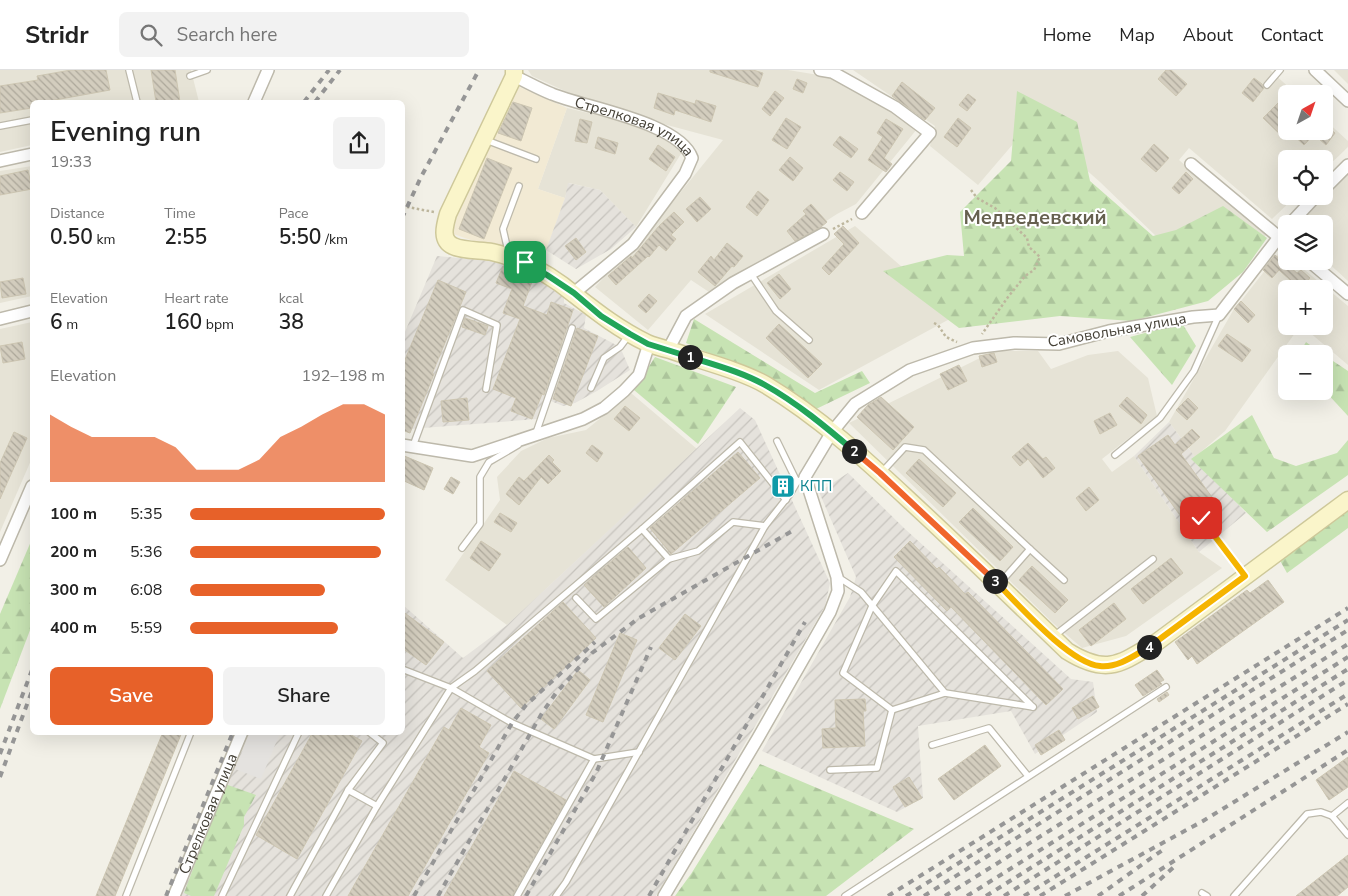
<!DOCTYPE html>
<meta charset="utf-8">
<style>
body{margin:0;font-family:"Nunito Sans",sans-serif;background:#f2f2f2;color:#222;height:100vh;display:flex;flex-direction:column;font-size:19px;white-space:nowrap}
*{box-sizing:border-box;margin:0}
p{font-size:16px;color:#767676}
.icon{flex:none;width:28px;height:28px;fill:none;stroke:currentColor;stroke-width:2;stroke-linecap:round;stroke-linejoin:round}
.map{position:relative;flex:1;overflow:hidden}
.sheet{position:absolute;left:30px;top:30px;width:375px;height:635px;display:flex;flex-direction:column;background:#fff;border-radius:8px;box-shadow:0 5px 20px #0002}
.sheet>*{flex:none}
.needle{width:32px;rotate:40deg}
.fabs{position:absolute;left:1278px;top:15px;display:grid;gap:10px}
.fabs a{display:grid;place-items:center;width:55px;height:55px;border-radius:8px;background:#fff;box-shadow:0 5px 20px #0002;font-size:25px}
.pin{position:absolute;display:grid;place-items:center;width:42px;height:42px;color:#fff;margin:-21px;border-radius:10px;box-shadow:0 2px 8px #0006}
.km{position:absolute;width:25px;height:25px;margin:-12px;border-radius:50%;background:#222;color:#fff;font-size:14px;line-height:25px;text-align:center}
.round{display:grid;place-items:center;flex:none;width:52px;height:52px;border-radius:8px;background:#f2f2f2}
.head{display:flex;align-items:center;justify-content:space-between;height:85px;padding:0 20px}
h1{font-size:28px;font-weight:600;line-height:38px}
.figures{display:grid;grid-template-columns:repeat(3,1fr);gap:8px;height:85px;padding:5px 20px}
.figures div{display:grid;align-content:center}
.figures b{font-size:21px;font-weight:600}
.figures small{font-size:14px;font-weight:400}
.figures p{font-size:14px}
.chart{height:140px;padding:10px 20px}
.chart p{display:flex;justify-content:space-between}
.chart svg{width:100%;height:90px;margin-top:5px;fill:#e76129;opacity:.7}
.primary-button{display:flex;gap:10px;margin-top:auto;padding:10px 20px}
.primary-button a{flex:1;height:58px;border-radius:8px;background:#e76129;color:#fff;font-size:20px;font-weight:600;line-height:58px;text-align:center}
.primary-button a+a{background:#f2f2f2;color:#222}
ul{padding:0 20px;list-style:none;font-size:16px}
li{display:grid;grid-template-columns:80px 60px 1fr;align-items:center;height:38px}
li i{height:12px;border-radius:6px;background:#e76129}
header{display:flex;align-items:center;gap:30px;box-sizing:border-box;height:70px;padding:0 25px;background:#fff;border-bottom:1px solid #e0e0e0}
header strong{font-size:24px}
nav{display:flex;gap:28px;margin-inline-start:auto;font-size:18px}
.search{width:350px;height:45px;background:#f2f2f2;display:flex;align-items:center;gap:12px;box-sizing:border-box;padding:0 18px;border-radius:8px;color:#767676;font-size:19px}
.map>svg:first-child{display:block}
.residential{fill:#e6e3d6}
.commercial{fill:#f2ead4}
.industrial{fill:url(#industrial-furrows)}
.forest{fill:url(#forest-firs)}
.parking{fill:#e4e2df}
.building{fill:url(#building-back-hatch);stroke:#cdc6b2}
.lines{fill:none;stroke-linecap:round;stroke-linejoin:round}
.lane-casing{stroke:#bdb9ab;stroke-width:8}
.street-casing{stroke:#bdb9ab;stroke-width:14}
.secondary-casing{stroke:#cec89a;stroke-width:19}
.path{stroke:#bdb69d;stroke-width:2.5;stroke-dasharray:2.5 2.5;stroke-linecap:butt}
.lane{stroke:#fff;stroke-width:5.5}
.street{stroke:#fff;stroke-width:11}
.secondary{stroke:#faf5ca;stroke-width:16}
.rail{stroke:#969696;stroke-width:4;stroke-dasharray:6 6;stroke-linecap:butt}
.split-1-casing{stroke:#fff;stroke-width:10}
.split-2-casing{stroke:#fff;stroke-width:10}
.split-3-casing{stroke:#fff;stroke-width:10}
.split-4-casing{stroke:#fff;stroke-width:10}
.split-5-casing{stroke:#fff;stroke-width:10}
.split-1{stroke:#22a559;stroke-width:6}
.split-2{stroke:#22a559;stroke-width:6}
.split-3{stroke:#f0652b;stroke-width:6}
.split-4{stroke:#f5b400;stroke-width:6}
.split-5{stroke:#f5b400;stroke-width:6}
.labels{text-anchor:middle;stroke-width:4;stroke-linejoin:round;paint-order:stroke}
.street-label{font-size:15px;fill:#454137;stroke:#fff}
.culture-label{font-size:15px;fill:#0d838f;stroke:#fff;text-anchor:start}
.district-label{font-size:20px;font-weight:bold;fill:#66604f;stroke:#fff}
</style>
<header>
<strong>Stridr</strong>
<div class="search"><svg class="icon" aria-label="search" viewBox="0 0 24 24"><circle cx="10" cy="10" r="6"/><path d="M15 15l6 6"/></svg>Search here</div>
<nav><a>Home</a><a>Map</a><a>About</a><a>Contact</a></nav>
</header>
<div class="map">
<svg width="1348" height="826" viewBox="0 0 1348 826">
<defs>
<pattern id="industrial-furrows" width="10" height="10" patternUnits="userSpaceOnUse" patternTransform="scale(1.25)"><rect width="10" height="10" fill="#e5e2dc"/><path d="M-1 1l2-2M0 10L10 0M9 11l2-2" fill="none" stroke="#c6c3bd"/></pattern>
<pattern id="forest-firs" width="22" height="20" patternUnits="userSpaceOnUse" patternTransform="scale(1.25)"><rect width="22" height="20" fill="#c7e3b3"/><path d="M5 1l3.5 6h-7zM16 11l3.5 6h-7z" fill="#acc49b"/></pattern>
<pattern id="building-back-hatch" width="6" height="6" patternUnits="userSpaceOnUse" patternTransform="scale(1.25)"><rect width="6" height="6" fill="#d3cdbe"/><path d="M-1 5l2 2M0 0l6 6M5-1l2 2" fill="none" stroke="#ada89b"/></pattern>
</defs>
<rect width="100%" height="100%" fill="#f2f0e7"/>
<g class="residential">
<path d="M0,0H191L199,32H32V75L0,82Z"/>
<path d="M528,0H788L837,8L892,39L917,59L856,134L837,144L777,183L709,222L691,210L648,260L595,217L654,155L723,70L600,37L532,6Z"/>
<path d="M853,0H1270L1296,24H1286V61H1324V49L1348,71V77L1324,100V89H1286V126H1296L1272,149L1189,78L1179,90L1266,165L1214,222L1100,112L1032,52L978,115L930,76L935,56Z"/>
<path d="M1334,0H1348V14Z"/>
<path d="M567,38L651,58L682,82L636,157L600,120L569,113L565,128L538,119Z"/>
<path d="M32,96V226L0,233V101Z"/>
<path d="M1348,103V211L1324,189V154H1299Z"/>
<path d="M855,156L957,245L819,320L705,244Z"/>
<path d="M1281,180L1286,185V191H1294L1348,236V295L1302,256H1324V219H1286V256H1300L1225,361L1195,387L1169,352L1234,239L1241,231Z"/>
<path d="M32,252V388L0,462V259Z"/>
<path d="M994,281H1038L1051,299L1088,285L1118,281L1148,308L1157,346L1102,389L1112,402L1134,386L1199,482L1222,498L1126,566L1082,578L1053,553L849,353Z"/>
<path d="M631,323L697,379L507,555L445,510L500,430L497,407L521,381L548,368L586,360Z"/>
</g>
<path class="commercial" d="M511,13L567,38L538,119L565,128L541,195L448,162Z"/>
<g class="industrial">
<path d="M568,113L600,120L636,157L611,179L576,199L546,180L565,128Z"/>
<path d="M437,186L492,191L530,204L564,223V233L586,245L584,258L620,277L630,300L597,321L575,333L563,336L546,329L537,349L410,359L403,356L402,269Z"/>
<path d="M740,338L755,350L830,513L825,536L656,826H175L241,663L402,662L403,535L463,588L507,555Z"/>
<path d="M1169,352L1195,387L1246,443L1199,482L1134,386Z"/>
<path d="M848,403L905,459L1071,609L1093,612L1097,642L1035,684L1011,641L918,656L923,728L897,742L762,681L850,527L856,507L819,422Z"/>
</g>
<g class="forest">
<path d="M1017,21L1077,52L1090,111L1153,166L1176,160L1223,136L1267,168L1243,202L1208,231L1132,251L1060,246L959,258L883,201L947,185L964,186L960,142L1011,91Z"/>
<path d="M694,249L815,323L862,301L870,313L814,340L758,305L686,273Z"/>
<path d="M1182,253L1196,276L1172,315L1130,267Z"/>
<path d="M1306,272L1322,284H1299Z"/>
<path d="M1324,285L1348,301V346L1324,320Z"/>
<path d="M655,287L736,317L698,374L634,320Z"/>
<path d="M1252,345L1274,388L1296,396L1337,383L1348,370V405L1267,462L1191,389Z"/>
<path d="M1348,433V458L1287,503L1278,487Z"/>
<path d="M32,469V555L0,639V544Z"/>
<path d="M760,694L914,759L826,826H675L691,804Z"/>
<path d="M225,714L256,725L244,747V755L214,826H191L184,823Z"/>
</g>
<path class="parking" d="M250,663H280L261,709L235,699Z"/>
<g class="building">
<path d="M71,0H106L110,20L44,32H32V38L0,43V16L38,10L37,6Z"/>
<path d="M151,0H175L180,32H156Z"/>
<path d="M710,0H753L763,3L758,17L710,2Z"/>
<path d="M1166,0H1171L1187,14L1176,26L1158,9Z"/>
<path d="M1254,8L1262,14L1264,18L1253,32L1242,23Z"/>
<path d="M797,9L807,13L803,23L793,19Z"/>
<path d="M902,12L935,38L925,50L892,26Z"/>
<path d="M775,21L784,28L770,46L762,39Z"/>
<path d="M658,23L695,34L696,30L716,36L711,52L675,40L674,45L654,38Z"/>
<path d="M968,24L976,30L967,41L959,35Z"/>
<path d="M1280,31L1286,38V70L1263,48Z"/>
<path d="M513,32L532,38L521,71L498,63Z"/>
<path d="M786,48L801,57L787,79L772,70Z"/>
<path d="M958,48L971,58L957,77L944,67Z"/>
<path d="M580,49L592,52L587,73L575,71Z"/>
<path d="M886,49L903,59L884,88L892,94L886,102L868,90L883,67L877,63Z"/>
<path d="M1327,57L1335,63L1326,75L1318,68Z"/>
<path d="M1289,61H1317L1304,75Z"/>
<path d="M840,66L858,79L851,88L833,75Z"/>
<path d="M598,67L618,73L615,84L595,78Z"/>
<path d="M1154,74L1169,88L1156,102L1141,89Z"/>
<path d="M658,75L675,87L666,101L649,89Z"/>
<path d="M790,87L803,98L793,111L779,100Z"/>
<path d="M487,88L512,98L484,169L459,159Z"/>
<path d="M28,100L32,119L0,125V106Z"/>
<path d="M840,102L854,112L847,121L833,110Z"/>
<path d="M1186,102L1193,109L1179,124L1172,118Z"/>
<path d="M758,121L769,130L757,146L746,137Z"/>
<path d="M700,127L711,139L697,152L686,139Z"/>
<path d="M811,134L827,152L821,157L795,171L787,161L806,144L803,141Z"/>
<path d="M674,142L684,152L671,165L676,169L666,181L659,175L649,187L648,186L616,215L608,206L631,186L632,188L659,156Z"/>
<path d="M843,156L859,173L829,205L822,198L844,174L834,164Z"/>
<path d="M576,168L586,182L576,190L565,176Z"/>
<path d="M727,173L743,186L734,197L732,196L715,216L698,202L711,186L714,190Z"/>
<path d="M1275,185L1297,203L1301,200L1310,208L1300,219L1279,200L1272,208L1263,200Z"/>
<path d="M503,196L533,209L523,236L547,245L551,232L573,240L544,325L542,324L532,349L511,341L516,328L493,319L520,249L503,243L512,219L496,213Z"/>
<path d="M779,204L791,219L780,229L767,213Z"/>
<path d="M23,208L26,224L2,228L0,212Z"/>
<path d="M438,210L466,222L432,304H434L410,363L402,360V297Z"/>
<path d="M649,224L657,231L646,243L638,236Z"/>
<path d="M1241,231L1255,245L1248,253L1234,239Z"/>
<path d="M465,248L488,256L485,265L462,257Z"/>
<path d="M779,254L822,294L808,308L766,268Z"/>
<path d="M577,258L598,266L571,336L553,329Z"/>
<path d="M1227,264L1251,280L1242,292L1218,276Z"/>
<path d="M22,272L25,289L3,293L0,276Z"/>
<path d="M994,283L997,292L982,297L979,286Z"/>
<path d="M959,295L967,311L948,320L940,304Z"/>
<path d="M881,327L914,357L893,380L857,347L868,335Z"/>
<path d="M1127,327L1147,345L1141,354L1119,336Z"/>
<path d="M467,328L469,350L443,352L441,331Z"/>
<path d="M1188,328L1198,338L1187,350L1176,340Z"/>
<path d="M625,336L640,348L629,361L614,349Z"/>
<path d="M1110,343L1117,355L1100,364L1094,351Z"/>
<path d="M1192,359L1200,367L1181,384L1214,430L1184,451L1138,386L1168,365L1175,375Z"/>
<path d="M14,362L27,368L0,429V393Z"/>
<path d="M1028,373L1043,389L1046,387L1055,398L1043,408L1028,389L1020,396L1012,387Z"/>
<path d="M592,375L603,383L597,392L586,383Z"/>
<path d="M738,382L760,408L671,484L650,458Z"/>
<path d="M402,385L433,398L424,420L402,410Z"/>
<path d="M549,385L554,390L552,392L561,401L548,414L541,407L519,435L506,424L519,407L524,411Z"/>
<path d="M919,389L956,423L943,437L906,403Z"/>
<path d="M451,407L460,412L453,424L444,419Z"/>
<path d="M1089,417L1099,430L1086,441L1076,428Z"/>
<path d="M973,438L1013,477L1000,491L959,452Z"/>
<path d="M500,443L517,453L511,462L494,452Z"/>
<path d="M481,471L501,484L489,501L470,488Z"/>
<path d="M910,471L937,499L939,497L965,524L968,522L1063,619L1046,635L951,537L947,541L894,487Z"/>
<path d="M628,477L646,498L604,537L584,515Z"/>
<path d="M1171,488L1183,503L1143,534L1131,519Z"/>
<path d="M1032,496L1068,530L1055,543L1019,510Z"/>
<path d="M1268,510L1284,532L1197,594L1192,586L1188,590L1175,572L1247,520L1250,523Z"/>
<path d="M563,532L596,568L521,638L487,601Z"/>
<path d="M1114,533L1126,549L1091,576L1079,560Z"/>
<path d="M402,541L444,572L426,595L402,578Z"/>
<path d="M685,544L701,556L675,590L659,578Z"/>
<path d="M620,563L637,570L603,652L586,645Z"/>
<path d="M578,600L590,610L554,659L541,649Z"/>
<path d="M1157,600L1164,610L1160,612L1162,614L1143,626L1135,615Z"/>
<path d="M1167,622L1169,625L1159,632L1157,629Z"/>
<path d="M1093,626L1099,637L1078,649L1072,638Z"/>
<path d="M865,629L866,641H863L865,676L823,678L822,659L836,658L835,630Z"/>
<path d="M461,638L491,655L479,677L489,683L408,826H348L444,657L449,660Z"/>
<path d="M1059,660L1065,670L1041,685L1035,675Z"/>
<path d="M163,662H182L115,826H96Z"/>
<path d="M313,662H346L362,671L297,789L256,765Z"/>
<path d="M985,675L1001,696L954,730L938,709Z"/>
<path d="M1348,687V717L1329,730L1316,710Z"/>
<path d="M514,701L566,730L512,826H444Z"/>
<path d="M909,707L922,728L905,737L893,717Z"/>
<path d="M1348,785V817L1337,826H1296Z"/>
</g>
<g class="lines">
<g class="lane-casing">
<g id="lane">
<path d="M129,0L137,32"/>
<path d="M190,6L207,0"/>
<path d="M1267,15L1280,0"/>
<path d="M0,56L32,50"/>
<path d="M486,70L536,89"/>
<path d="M509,185L503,159L519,116"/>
<path d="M751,204L776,241L809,270"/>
<path d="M591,318L604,288L620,277L629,265"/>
<path d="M536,363L572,258"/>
<path d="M777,371L797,412"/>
<path d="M413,376L463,240L497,255L486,319"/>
<path d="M1115,385L1160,348L1194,301L1219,245"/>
<path d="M882,402L905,377L924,380L1030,479L1000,513"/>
<path d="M1201,447L1245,506"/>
<path d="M642,459L669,489"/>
<path d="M462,478L480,454V407L489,392L518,375"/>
<path d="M1030,479L1064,510"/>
<path d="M838,507L861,522L945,623L1033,637"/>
<path d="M576,528L596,549L669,489L698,481L733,452L765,456"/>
<path d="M1054,566L1153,489"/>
<path d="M402,599L451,618L512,653L594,689L517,826"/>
<path d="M945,623L892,640L843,603L872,536L896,501L1033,637"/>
<path d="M932,675L989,658L1028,706"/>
<path d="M594,689L639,682"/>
<path d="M830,700L877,698L892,640"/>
<path d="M348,720L377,736"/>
<path d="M1348,733L1332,746L1348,765"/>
<path d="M1202,823L1207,826"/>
<path d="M126,826L191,662"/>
<path d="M222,826L299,662"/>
<path d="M290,826L348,720L383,673L369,662"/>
<path d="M326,826L377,736L451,618L475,601L642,459L740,372L786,430"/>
<path d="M556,826L566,812L765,456L790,424L797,412L805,407"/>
<path d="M845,826L1166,617"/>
<path d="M1234,826L1307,744L1321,742L1332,746"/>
</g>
</g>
<g class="street-casing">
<g id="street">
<path d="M820,0L832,2L895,37L930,63L862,143"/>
<path d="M1315,0L1348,31"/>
<path id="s1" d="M514,6C527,12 539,19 552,24C586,38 679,52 692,88L685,104L633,174L574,223"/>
<path d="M254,32L268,0"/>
<path d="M0,91L32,84"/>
<path d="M1191,94L1286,173"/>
<path d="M1324,119L1348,95"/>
<path d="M1290,154L1316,126"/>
<path d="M1309,191L1348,224"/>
<path d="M0,249L32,241"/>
<path d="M668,280L686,246L733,213L823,164"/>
<path d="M402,375L472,386L583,349L604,338L624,321L639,305L649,274"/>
<path d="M0,490L32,416"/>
<path id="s2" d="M174,826L242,662"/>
<path d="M664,826L758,668L830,542L838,521L837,507L805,407L832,362L855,334L910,300L973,278L1014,273L1059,274L1109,261L1193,247L1219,245L1286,158"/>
</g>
</g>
<g class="secondary-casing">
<path id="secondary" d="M514,0V6L448,144C445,155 440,170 453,176C463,181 481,180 492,182C523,189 551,205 575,225C598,243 620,260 647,273C654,276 662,278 670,280C698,290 740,300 766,315C819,347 865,389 910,431C963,480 1015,531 1067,581C1107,606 1120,594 1157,572L1348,430"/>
</g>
<g class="path">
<path d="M971,120L977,128L995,138L1027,168L1029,177L1040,187L1034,200L1025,206L1008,227L982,264"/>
<path d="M402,136L434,142"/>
<path d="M833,159L852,149"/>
<path d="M934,253L938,255L946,267L957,272"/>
</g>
<use href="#lane" class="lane"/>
<use href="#street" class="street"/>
<use href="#secondary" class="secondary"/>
<g class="rail">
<path d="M304,32L329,0"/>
<path d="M315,32L340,0"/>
<path d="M402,148L421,107L479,0"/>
<path d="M0,684L32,600"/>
<path d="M0,707L32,621"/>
<path d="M166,826L233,662"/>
<path d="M414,826L512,653L526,635L595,572"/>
<path d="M438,826L542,643L556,623L592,583L639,548L794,460"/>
<path d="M526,826L596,703L651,577"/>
<path d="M649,826L805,552"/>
<path d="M888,826L1348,538"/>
<path d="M906,826L1348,550"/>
<path d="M924,826L1348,560"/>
<path d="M945,826L1348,574"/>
<path d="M967,826L1348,587"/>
<path d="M986,826L1348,599"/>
<path d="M1004,826L1348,610"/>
<path d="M1024,826L1348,624"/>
<path d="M1040,826L1348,634"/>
<path d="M1065,826L1203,751L1348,662"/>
<path d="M1098,826L1164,779"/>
<path d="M1119,826L1348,680"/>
<path d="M1142,826L1177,794"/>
</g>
</g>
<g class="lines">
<g class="split-1-casing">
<path id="split-1" d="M525,192L547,205L574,223L601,246L630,264L648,274L690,287"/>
</g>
<g class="split-2-casing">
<path id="split-2" d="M690,287C715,295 742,302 765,315C797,333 826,357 854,381"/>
</g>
<g class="split-3-casing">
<path id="split-3" d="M854,381L880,403L995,511"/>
</g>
<g class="split-4-casing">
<path id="split-4" d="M995,511C1018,534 1069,593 1100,596C1118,598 1135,585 1149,577"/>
</g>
<g class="split-5-casing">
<path id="split-5" d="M1149,577L1245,506L1201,448"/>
</g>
<use href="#split-1" class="split-1"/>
<use href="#split-2" class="split-2"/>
<use href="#split-3" class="split-3"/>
<use href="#split-4" class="split-4"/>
<use href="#split-5" class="split-5"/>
</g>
<defs>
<g id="building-square" transform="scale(1.25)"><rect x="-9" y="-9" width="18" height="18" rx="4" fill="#0f9aa8" stroke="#fff"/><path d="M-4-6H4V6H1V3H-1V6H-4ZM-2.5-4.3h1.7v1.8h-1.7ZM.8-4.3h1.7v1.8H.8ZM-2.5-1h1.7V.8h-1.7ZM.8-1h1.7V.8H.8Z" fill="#fff"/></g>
</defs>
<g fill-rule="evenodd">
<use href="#building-square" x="783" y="416"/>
</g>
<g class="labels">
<g class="street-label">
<text dy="5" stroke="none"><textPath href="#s1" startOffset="131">Стрелковая улица</textPath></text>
<text transform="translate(1117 260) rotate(-10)" y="5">Самовольная улица</text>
<text dy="5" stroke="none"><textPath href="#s2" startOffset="89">Стрелковая улица</textPath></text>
</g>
<g class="culture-label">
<text x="800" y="421">КПП</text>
</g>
<g class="district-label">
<text x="1035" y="154">Медведевский</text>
</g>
</g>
</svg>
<div class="fabs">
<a><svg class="needle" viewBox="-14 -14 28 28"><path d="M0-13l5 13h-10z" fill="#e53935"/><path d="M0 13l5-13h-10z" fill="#767676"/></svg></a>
<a><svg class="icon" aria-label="locate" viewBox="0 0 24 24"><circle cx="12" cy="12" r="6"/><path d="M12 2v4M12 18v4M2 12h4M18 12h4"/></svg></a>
<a><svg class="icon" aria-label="layers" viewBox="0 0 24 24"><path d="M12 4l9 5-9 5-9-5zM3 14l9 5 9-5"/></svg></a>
<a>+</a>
<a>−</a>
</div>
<div class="pin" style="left:525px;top:192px;background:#1e9e55"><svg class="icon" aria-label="arrive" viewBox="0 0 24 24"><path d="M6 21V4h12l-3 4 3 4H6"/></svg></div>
<div class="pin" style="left:1201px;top:448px;background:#d93025"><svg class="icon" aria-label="check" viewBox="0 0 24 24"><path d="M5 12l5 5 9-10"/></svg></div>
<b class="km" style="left:690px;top:287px">1</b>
<b class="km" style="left:854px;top:381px">2</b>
<b class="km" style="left:995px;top:511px">3</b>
<b class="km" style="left:1149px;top:577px">4</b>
<section class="sheet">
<div class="head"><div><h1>Evening run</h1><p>19:33</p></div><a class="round"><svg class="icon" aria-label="share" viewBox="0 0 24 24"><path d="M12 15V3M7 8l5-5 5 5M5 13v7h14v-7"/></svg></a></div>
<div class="figures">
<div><p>Distance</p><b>0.50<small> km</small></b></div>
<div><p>Time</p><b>2:55</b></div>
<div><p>Pace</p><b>5:50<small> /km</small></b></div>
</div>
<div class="figures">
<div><p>Elevation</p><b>6<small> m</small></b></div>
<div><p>Heart rate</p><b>160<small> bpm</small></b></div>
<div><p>kcal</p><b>38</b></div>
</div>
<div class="chart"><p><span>Elevation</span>192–198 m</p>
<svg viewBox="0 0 160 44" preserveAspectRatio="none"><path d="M0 44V11L10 17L20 22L30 22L40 22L50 22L60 27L70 38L80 38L90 38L100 33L110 22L120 17L130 11L140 6L150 6L160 11V44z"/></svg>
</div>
<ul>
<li><b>100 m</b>5:35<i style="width:100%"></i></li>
<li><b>200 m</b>5:36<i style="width:98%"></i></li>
<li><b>300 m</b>6:08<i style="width:69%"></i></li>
<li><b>400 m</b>5:59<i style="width:76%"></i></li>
</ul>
<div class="primary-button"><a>Save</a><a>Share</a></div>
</section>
</div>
